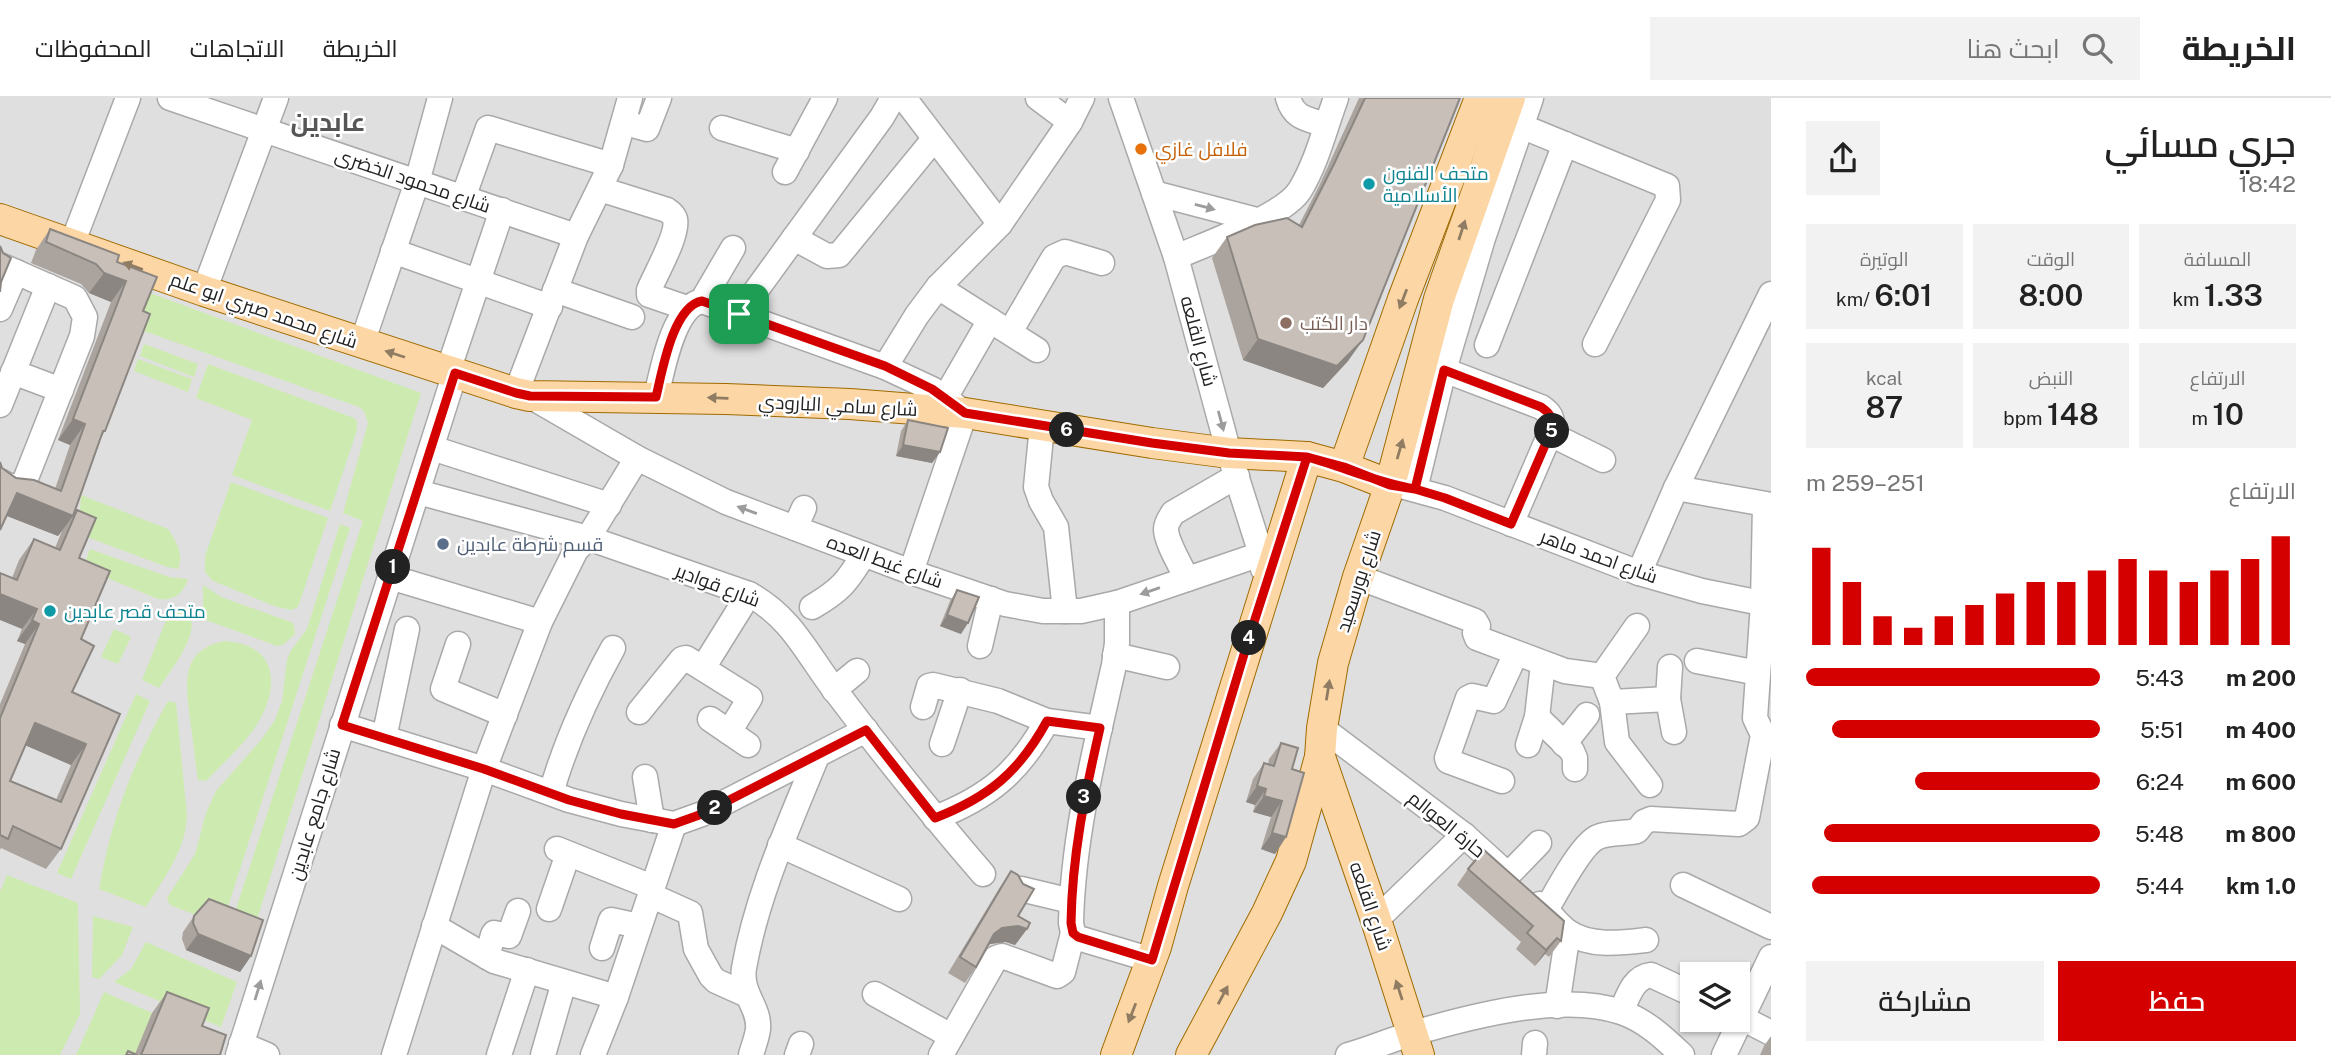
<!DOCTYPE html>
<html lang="ar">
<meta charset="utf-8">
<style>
body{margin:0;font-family:"Public Sans",Cairo,sans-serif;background:#f2f2f2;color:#222;direction:rtl;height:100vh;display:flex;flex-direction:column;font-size:26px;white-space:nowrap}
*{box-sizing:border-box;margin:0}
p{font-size:23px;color:#767676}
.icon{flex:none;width:38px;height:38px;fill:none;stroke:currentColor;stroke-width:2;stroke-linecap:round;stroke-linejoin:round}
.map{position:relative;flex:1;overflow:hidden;direction:ltr}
.sheet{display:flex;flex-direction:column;background:#fff;width:560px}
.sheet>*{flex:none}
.tools{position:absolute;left:1680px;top:864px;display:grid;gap:14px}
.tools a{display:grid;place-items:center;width:70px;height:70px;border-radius:0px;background:#fff;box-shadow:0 2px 5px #0004;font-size:35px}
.pin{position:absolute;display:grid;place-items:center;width:60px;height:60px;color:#fff;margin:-30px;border-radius:14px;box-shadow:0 4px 10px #0006}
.km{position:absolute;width:35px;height:35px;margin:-18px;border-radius:50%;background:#222;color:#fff;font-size:19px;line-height:35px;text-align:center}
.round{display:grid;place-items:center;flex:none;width:74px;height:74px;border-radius:0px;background:#f2f2f2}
.overview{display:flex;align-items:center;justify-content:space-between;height:119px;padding:0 35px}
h1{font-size:38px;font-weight:600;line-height:52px}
.figures{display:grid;grid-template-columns:repeat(3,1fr);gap:10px;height:119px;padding:7px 35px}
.figures div{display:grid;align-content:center;border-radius:0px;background:#f2f2f2;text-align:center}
.figures b{font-size:30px;font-weight:600}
.figures small{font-size:19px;font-weight:400}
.figures p{font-size:19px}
.chart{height:196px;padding:14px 35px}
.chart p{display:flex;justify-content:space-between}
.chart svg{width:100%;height:126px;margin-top:7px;stroke:#d40000;stroke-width:6}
.primary-button{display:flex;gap:14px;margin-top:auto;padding:14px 35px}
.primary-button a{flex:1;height:80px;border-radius:0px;background:#d40000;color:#fff;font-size:28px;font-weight:600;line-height:80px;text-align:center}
.primary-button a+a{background:#f2f2f2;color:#222}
ul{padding:0 35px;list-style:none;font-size:23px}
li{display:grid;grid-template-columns:112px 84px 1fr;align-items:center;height:52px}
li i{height:18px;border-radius:9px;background:#d40000}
header{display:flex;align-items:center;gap:42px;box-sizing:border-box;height:98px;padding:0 35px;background:#fff;border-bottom:2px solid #e0e0e0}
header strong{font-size:33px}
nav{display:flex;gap:38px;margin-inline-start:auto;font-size:24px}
.search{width:490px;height:63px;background:#f2f2f2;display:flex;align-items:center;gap:18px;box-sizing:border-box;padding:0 24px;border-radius:0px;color:#767676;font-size:26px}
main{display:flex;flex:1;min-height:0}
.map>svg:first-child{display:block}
.residential{fill:#e0dfdf;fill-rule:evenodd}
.grass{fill:#cdebb0}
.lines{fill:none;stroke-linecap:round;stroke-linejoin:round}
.minor-casing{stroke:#a9a9a9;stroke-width:27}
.major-casing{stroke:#a06b00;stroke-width:32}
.minor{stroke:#fff;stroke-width:24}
.major{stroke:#fcd6a4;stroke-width:30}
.wall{fill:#aba49e;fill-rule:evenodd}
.shaded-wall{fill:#8b8681}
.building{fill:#c7bfb8;stroke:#8b8681;stroke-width:2;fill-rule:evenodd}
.oneway{fill:#9c9c9c}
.oneway2{fill:#8f7c63}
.route-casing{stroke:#fff;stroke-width:14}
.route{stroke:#d40000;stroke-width:9}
.food-dot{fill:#e8710a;stroke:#fff;stroke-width:2.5}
.culture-dot{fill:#0f9aa8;stroke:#fff;stroke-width:2.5}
.education-dot{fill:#8d6e63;stroke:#fff;stroke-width:2.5}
.service-dot{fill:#5c6f8a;stroke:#fff;stroke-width:2.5}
.labels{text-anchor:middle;stroke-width:5;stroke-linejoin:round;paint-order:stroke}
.food-label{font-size:19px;fill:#c56008;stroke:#fff;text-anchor:start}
.culture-label{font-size:19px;fill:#0d838f;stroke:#fff;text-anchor:start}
.street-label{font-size:19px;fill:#222;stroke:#fff}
.education-label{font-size:19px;fill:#785e54;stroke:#fff;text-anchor:start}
.service-label{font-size:19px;fill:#4e5e75;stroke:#fff;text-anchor:start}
.district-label{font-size:26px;font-weight:bold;fill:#555;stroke:#fff}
</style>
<header>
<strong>الخريطة</strong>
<div class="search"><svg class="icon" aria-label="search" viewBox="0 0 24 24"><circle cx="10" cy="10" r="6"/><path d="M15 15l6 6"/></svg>ابحث هنا</div>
<nav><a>الخريطة</a><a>الاتجاهات</a><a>المحفوظات</a></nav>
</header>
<main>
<section class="sheet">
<div class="overview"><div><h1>جري مسائي</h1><p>18:42</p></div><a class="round"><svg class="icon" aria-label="share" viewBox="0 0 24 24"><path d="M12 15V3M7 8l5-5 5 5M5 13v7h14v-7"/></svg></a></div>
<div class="figures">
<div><p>المسافة</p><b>1.33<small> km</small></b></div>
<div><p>الوقت</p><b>8:00</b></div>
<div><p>الوتيرة</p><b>6:01<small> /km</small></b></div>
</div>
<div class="figures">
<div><p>الارتفاع</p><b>10<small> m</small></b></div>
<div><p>النبض</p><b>148<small> bpm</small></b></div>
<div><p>kcal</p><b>87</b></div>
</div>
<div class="chart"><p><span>الارتفاع</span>251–259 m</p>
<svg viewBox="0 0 160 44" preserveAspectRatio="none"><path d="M5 44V10M15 44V22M25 44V34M35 44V38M45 44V34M55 44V30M65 44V26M75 44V22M85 44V22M95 44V18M105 44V14M115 44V18M125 44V22M135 44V18M145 44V14M155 44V6"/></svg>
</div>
<ul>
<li><b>200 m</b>5:43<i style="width:100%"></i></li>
<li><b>400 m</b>5:51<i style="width:91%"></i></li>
<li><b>600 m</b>6:24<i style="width:63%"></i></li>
<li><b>800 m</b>5:48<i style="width:94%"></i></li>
<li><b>1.0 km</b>5:44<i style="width:98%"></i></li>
</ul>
<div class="primary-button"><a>حفظ</a><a>مشاركة</a></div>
</section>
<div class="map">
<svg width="1771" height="957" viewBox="0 0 1771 957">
<rect width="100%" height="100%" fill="#f2efe9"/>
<path class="residential" d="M0,0H1771V957H0ZM1692,877H1738V922H1692Z"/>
<g class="grass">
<path d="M150,195L421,295L252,838L230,829L363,423L343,415L368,325L364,313L359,309L138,231Z"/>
<path d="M144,246L198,266L194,279L140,258Z"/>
<path d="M138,261L192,281L188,294L134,273Z"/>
<path d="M208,266L354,320L357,323V332L330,413L232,377L252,322L196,300Z"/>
<path d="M231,384L328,420L298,509L291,512L274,508L213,483L205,474V458Z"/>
<path d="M81,397L168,431C176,442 184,457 178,471L167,469L87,439L79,423Z"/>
<path d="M340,426L350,430L222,827L170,807L167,800L195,756L206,715L216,693L261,642L275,622L282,603L287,562L290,554L307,531Z"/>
<path d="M90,451L169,479L188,481C183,496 174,503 158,501L83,470Z"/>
<path d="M203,487L221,499L291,524L294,527L295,536L284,546L277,548L203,521Z"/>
<path d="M178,512C214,519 169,575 159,590L142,582L167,520L171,515Z"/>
<path d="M114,531L131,539L118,566L101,559Z"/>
<path d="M224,543C283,546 280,597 251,635C238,652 221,667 206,683L198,682C195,662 193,642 190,622C186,586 179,553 224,543Z"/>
<path d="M136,596L150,603L71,781L57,775Z"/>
<path d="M168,603L176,605L187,717C186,752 164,780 146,809L99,791C112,718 132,667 168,603Z"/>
<path d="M7,777L78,805L80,916L60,957H0V794Z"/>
<path d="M93,818L133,829L122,857L99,881L92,879Z"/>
<path d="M146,844L237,884L221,929L114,884L131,871Z"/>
<path d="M104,894L152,915L135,957H76Z"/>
</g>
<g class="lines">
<g class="minor-casing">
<g id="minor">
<path d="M170,0L576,138"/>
<path d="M904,0L1000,126"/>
<path d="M1038,0L1070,24"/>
<path d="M1121,0L1176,159L1229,355L1261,456L1263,471"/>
<path d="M1288,0C1294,21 1308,21 1326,27"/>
<path d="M625,25L647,31L659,0"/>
<path d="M1521,28L1667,88L1668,102L1595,246"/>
<path d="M722,30L797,53"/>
<path d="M785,74L825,0"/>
<path d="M600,91L667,112C672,116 673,116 675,121C679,136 655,177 649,192V197L687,210"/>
<path d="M1154,95L1257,122"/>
<path d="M463,100L488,30L611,67"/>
<path d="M794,140L827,158L839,157L934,41"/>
<path d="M72,146L128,0"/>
<path d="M393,153L550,209"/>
<path d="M1176,159C1206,146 1284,118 1300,92C1317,64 1325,30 1336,0"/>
<path d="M0,167L75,200L85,219L82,238L24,385L21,388H9L0,383"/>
<path d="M938,189L1037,252"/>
<path d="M555,192L632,219"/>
<path d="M204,193L276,0"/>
<path d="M702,203L885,269L932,291L965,315L911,474"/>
<path d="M0,211L16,174"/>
<path d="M739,216L882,19L893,0"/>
<path d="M1010,234L1054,159L1065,154L1102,165"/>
<path d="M362,245L417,84L440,0"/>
<path d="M1487,247L1565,46"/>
<path d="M885,269L917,217L938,189L1000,126L1070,24L1082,0"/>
<path d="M1444,272L1541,309C1550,315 1553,320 1552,331L1511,426"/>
<path d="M448,273L502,112"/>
<path d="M13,274L61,292"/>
<path d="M516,295L576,138L611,67L630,0"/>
<path d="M530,298L637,360L726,404L911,474L1005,506L1043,513H1081L1117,505L1261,456"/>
<path d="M656,299C662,274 673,208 702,203L733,150"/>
<path d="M945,300L990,222"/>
<path d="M0,307L48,188"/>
<path d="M1042,328L1036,389L1041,403L1056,429L1065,513"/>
<path d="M1550,336L1603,362"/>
<path d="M432,350L609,407"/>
<path d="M1401,388L1445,400L1639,475L1702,493L1771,507"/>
<path d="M1676,390L1771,407"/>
<path d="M1415,391L1444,272L1483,140L1531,0"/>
<path d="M418,394L588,440L749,496C794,521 807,557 837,595C884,657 932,717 983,776"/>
<path d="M795,430L804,410"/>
<path d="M1639,475L1676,390L1771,196"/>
<path d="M390,479L540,524"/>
<path d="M1358,479L1475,523L1478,528L1475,535L1477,540L1565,573L1602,578"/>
<path d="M1187,481C1181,468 1166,444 1166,431C1166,425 1170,420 1173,415L1237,378"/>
<path d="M1117,505V545L1114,567C1095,652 1073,737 1071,825L1073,835L1078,840L1152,862"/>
<path d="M812,509C841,492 847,484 864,456"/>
<path d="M1637,528L1602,578L1612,604L1617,644L1650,687"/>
<path d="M458,546L443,591L505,617"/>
<path d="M980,548L991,501"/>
<path d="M1115,557L1167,569"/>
<path d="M1697,563L1758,575"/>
<path d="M1670,569L1668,601L1674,634"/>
<path d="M703,570L749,496"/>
<path d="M834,592L857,573"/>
<path d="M1612,604L1668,601"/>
<path d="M923,609L929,588L933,587L998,603L1047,623L1100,630"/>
<path d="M639,614L682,561L686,560L750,600L729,634"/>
<path d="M1537,619L1572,653L1575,660V671"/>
<path d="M710,621L748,647"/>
<path d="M342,627L484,671L569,702L621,716L674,726L702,716L866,632"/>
<path d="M1322,630L1464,737L1508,777"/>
<path d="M384,640L407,531"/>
<path d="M942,646L960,592"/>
<path d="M1564,646L1587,617"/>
<path d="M1528,647L1537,619L1543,566"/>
<path d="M645,679L652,722"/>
<path d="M1502,683L1448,663L1447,660L1468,600L1472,598L1494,603L1516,555"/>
<path d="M551,695C566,643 587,597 613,550"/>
<path d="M935,720C989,699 1019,674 1047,623"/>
<path d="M780,747L899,801"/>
<path d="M557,751L652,789"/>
<path d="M1508,777L1539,745"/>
<path d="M1683,787L1771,829"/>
<path d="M1021,791L1071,803"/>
<path d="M650,797L690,815L696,851L711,878L716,883L745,896"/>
<path d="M1540,806C1550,815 1557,826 1568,834C1590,849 1621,845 1646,842"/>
<path d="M549,811L568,756"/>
<path d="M1546,812C1556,795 1582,745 1598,739C1609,734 1624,736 1637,733L1644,724L1651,721L1739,726L1747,720L1763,637L1755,620L1763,506L1765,407"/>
<path d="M1376,822L1464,737"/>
<path d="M434,828L494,863L616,899L674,726"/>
<path d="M602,850L611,822L639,828"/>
<path d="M487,859L493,837L494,835L509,838L518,813"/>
<path d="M875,896L951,938"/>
<path d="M1557,908L1568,834"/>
<path d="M1621,914C1628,899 1633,879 1651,877L1692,896"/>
<path d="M1738,918L1771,935"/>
<path d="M241,946L267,957"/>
<path d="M238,957L455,275"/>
<path d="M394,957L484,671L540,524L576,452L588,440L637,360"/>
<path d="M499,957L527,872"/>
<path d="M543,957L564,884"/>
<path d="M593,957L616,899"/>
<path d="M751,957C753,949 757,940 758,931C760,909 740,896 744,870C757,796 789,727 817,658"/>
<path d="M797,957L801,946"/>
<path d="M941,957L996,860L1002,858L1057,878L1063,874L1073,835"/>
<path d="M1348,957C1371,951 1392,941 1414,935C1472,918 1563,894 1621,914C1645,922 1664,940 1682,957"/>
<path d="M1534,957L1535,945"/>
<path d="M1724,957L1771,859"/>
</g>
</g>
<g class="major-casing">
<g id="major">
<path d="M0,121L204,193L516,295L530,298L726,301L850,306L965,315L1152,345L1229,355L1307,359L1344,369L1390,387"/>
<path d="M1344,369L1403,201L1480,0"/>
<path d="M1320,659L1376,822L1419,957"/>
<path d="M1116,957L1156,849L1173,788L1307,359"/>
<path d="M1191,957L1267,815L1291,763L1320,659L1322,630L1333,565L1358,479L1390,387L1439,201L1510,0"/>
</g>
</g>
<use href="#minor" class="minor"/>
<use href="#major" class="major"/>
</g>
<g class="wall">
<path d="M1359,0H1460L1348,263L1323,290L1243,262L1212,160L1227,139L1299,127L1319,88Z"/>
<path d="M50,131L117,164L143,213L105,333L101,340L73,417L77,412L79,460L81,541L72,594L120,616L61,751L46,771L1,750L0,752V606L25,546L17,543L22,531L12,480L19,462L34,441L55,450L62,433L58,438L7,418L2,370L16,380L55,391L70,347L58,342L111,204L89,195L81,186L31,165L36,152ZM25,647L71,667L56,702L10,683Z"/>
<path d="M908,322L940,354L932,365L896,358L901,333Z"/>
<path d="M957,492L961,536L940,528L950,503Z"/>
<path d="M1281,645L1292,671L1286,739L1275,756L1261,751L1271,719L1253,714L1255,707L1246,704L1253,681L1264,665L1268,666L1269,661Z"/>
<path d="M1468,771L1561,843L1549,859L1545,856L1535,868L1516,851L1521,844L1457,787Z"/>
<path d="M1011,773L1018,818L1027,831L1015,847L1006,844L990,846L987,849L976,869L965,885L948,875L1000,789Z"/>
<path d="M194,818L251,858L240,874L186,852L182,841L183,834Z"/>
<path d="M167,894L202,928L220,957H125L128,953L135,956L152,915Z"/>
<path d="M1771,938V957H1760L1764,948Z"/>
</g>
<g class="shaded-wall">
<path d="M104,175L126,183L111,204L89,195Z"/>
<path d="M1258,241L1363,242L1348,263L1323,290L1243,262Z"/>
<path d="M73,321L85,326L70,347L58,342Z"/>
<path d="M903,347L940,354L932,365L896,358Z"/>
<path d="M17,395L73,418L58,438L2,416Z"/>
<path d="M0,496L37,511L22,531L0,522Z"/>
<path d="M947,517L968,525L961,536L940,528Z"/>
<path d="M32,522L39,526L25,546L17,543Z"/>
<path d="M35,625L86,646L71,667L20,645Z"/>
<path d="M1257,688L1266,691L1255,707L1246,704Z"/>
<path d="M1264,698L1282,703L1271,719L1253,714Z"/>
<path d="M1272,735L1286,739L1275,756L1261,751Z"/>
<path d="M1018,828L1027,831L1015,847L1006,844L990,846L983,853L994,836L1002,830Z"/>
<path d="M198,836L251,858L240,874L186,852Z"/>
<path d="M1557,840L1545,856L1535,868L1546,852Z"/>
</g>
<g class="building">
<path d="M1365,0H1460L1363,242L1337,268L1258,241L1227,139L1255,127L1287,120L1302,129L1334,66Z"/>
<path d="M50,131L119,157L117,164L157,179L143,213L150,216L105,333H103L73,418L17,395L0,432V364L2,370L16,380L34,382L61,393L85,326L73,321L126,183L104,175L96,166L46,144Z"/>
<path d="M0,148L3,155L11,160L1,184L0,194Z"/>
<path d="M908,322L948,330L940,354L903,347Z"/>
<path d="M77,412L96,420L79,460L110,473L81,541L94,548L72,594L120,616L61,751L13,728L8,741L0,737V620L39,526L32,522L37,511L0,496V475L17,482L34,441L60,452ZM35,625L86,646L61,704L10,683Z"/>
<path d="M957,492L979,499L968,525L947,517Z"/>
<path d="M1281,645L1298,650L1292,671L1304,675L1286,739L1272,735L1282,703L1264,698L1266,691L1257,688L1264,665L1274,668Z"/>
<path d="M1484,752L1564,823L1561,843L1557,840L1546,852L1527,835L1533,828L1468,771Z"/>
<path d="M1011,773L1018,777L1023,786L1034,791L1018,818L1030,825L1027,831L1018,828L1002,830L994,836L976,869L960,859Z"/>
<path d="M209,801L263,822L251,858L198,836L193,825L194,818Z"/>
<path d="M167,894L209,910L202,928L226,937L220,957H141Z"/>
<path d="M128,953L137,957H126Z"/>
</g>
<defs><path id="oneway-solid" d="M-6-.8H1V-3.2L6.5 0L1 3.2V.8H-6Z" transform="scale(1.75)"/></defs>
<g class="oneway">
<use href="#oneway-solid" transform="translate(1205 109) rotate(15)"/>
<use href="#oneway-solid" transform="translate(1221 323) rotate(75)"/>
<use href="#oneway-solid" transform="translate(747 412) rotate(-160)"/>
<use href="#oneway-solid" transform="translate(1150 493) rotate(161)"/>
<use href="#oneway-solid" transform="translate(258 892) rotate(-73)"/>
</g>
<g class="oneway2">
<use href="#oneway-solid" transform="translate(1462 132) rotate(-72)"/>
<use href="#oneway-solid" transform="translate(133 168) rotate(-160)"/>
<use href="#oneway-solid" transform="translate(1403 201) rotate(111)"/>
<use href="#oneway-solid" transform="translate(395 256) rotate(-162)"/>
<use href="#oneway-solid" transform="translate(718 300) rotate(-178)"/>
<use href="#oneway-solid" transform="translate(1400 351) rotate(-74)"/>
<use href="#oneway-solid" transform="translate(1328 592) rotate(-81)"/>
<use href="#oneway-solid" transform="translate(1399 892) rotate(-108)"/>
<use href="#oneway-solid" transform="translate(1223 897) rotate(-62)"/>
<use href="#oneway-solid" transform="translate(1132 915) rotate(111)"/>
</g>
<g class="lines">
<g class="route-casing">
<path id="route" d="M739,216L702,203C673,208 662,274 656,299L530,298L516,295L455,275L342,627L484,671L569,702L621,716L674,726L702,716L866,632L935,720C989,699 1019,674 1047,623L1100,630C1085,695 1072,758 1071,825L1073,835L1078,839L1152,862L1248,543L1307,359C1344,369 1378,385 1415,391L1444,272L1541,309C1550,315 1553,320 1552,331L1511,426L1445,400L1415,391L1390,387L1344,369L1307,359L1229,355L1152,345L965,315L932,291L885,268L739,216"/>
</g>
<use href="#route" class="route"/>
</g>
<circle class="food-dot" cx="1141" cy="51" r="7"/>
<g class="culture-dot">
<circle cx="1369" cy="86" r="7"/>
<circle cx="50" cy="513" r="7"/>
</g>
<circle class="education-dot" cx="1286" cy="225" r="7"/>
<circle class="service-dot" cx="443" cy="446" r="7"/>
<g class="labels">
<g class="food-label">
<text x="1155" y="58">فلافل غازي</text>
</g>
<g class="culture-label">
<text x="1383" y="82">متحف الفنون<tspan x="1383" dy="22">الأسلامية</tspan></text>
<text x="64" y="520">متحف قصر عابدين</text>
</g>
<g class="street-label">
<text transform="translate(413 82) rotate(19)" y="7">شارع محمود الخضرى</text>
<text transform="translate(264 212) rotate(19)" y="7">شارع محمد صبري ابو علم</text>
<text transform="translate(1199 243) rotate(75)" y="7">شارع القلعه</text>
<text transform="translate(838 307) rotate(3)" y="7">شارع سامي البارودي</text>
<text transform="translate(1599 458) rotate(20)" y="7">شارع احمد ماهر</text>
<text transform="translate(885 463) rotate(20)" y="7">شارع غيط العده</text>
<text transform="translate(1358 483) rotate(-72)" y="7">شارع بورسعيد</text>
<text transform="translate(718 487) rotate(21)" y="7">شارع قوادير</text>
<text transform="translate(314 716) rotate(-73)" y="7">شارع جامع عابدين</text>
<text transform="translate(1447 726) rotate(39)" y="7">حارة العوالم</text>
<text transform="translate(1371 808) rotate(71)" y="7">شارع القلعه</text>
</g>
<g class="education-label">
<text x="1300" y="232">دار الكتب</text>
</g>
<g class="service-label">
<text x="457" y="453">قسم شرطة عابدين</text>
</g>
<g class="district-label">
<text x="328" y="33">عابدين</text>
</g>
</g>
</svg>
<div class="tools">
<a><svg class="icon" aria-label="layers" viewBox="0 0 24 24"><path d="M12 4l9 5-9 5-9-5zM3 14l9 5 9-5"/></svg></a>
</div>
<div class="pin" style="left:739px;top:216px;background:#1e9e55"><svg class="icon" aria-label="arrive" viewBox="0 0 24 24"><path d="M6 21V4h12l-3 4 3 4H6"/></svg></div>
<b class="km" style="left:393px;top:469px">1</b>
<b class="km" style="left:715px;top:710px">2</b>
<b class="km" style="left:1084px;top:699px">3</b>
<b class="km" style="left:1249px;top:540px">4</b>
<b class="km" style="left:1552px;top:333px">5</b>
<b class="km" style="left:1067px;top:332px">6</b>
</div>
</main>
